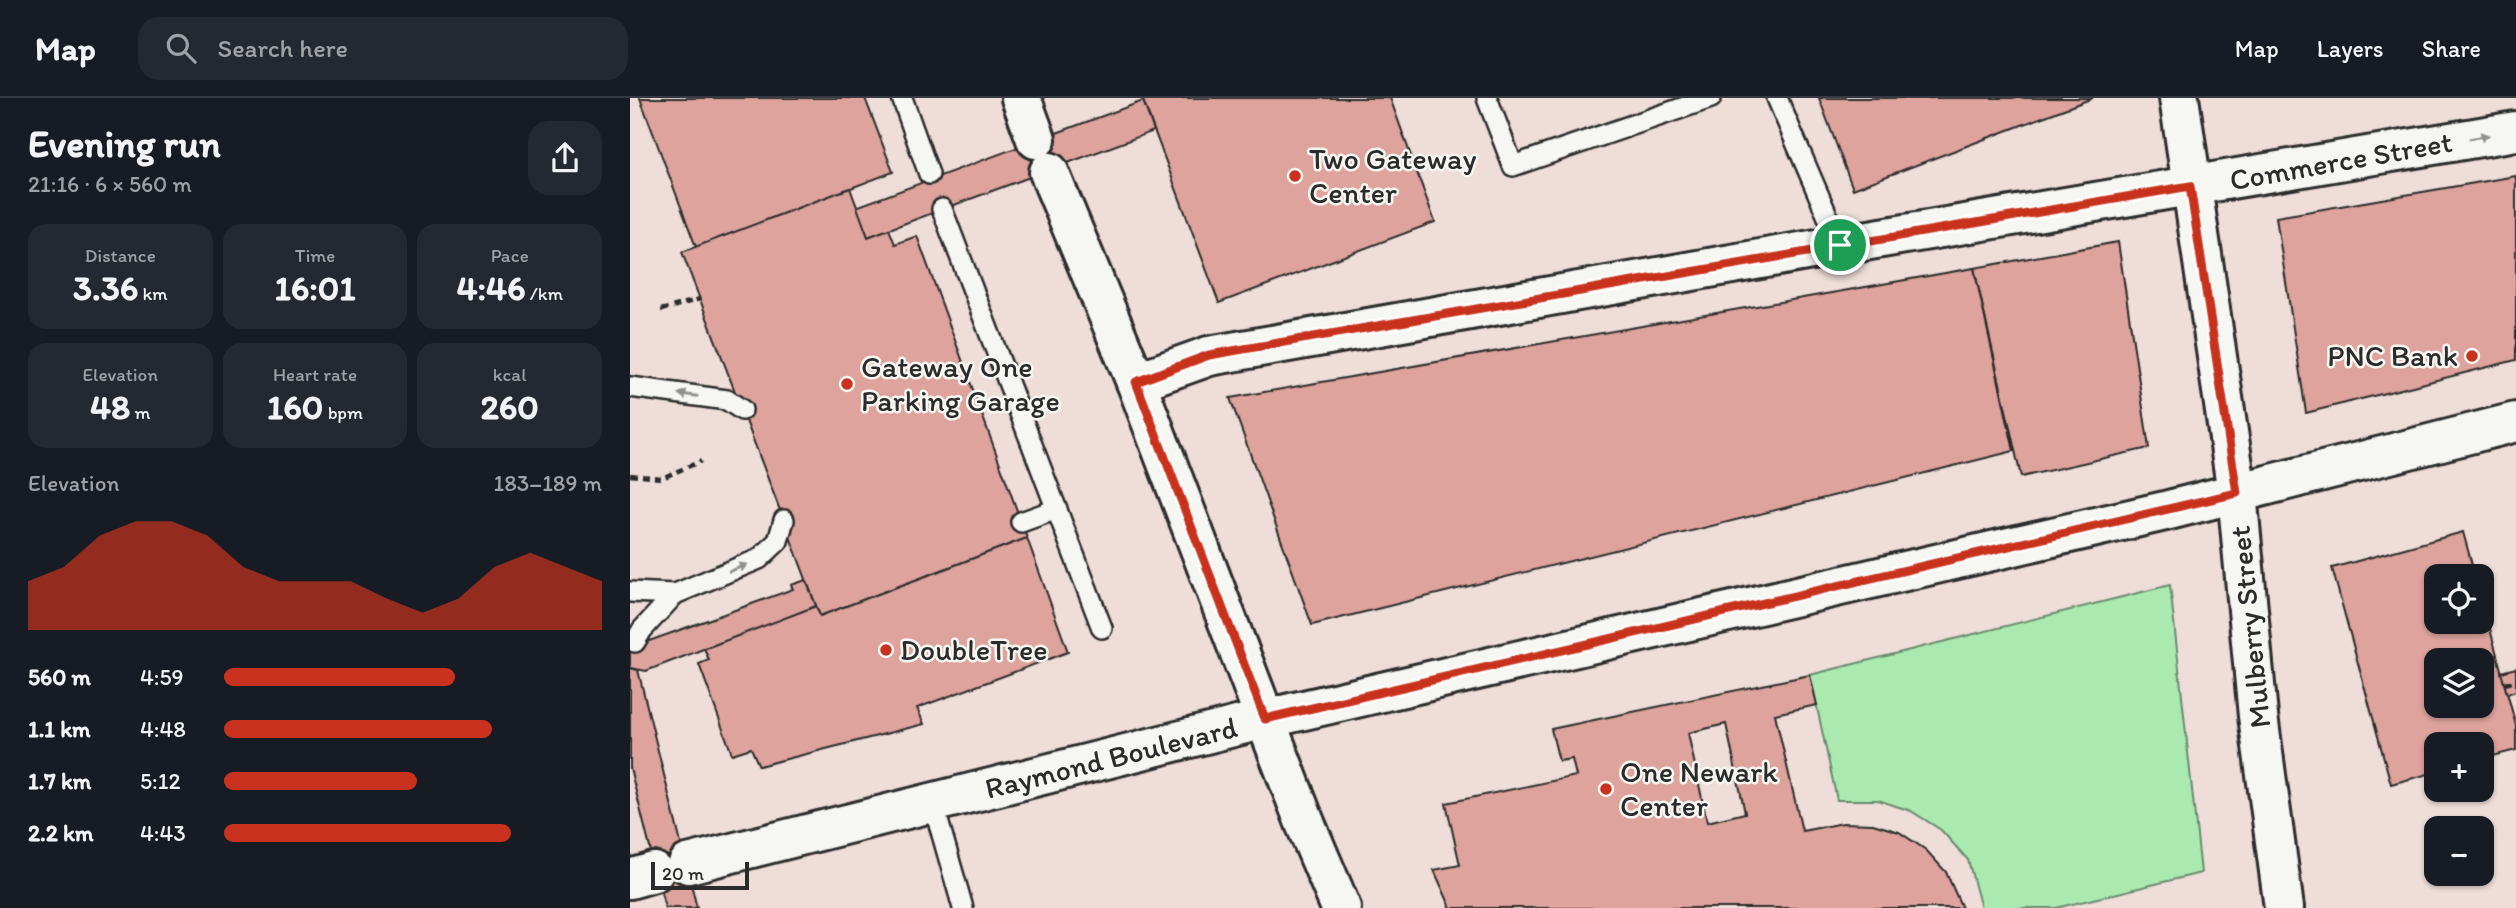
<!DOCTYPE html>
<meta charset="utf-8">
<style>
body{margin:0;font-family:Itim,sans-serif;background:#242831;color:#f1f3f6;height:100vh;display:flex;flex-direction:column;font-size:26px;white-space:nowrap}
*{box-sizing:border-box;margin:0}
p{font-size:23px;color:#9ea1a6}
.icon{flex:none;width:38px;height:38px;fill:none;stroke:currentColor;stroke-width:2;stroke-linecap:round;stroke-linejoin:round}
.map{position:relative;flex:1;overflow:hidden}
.sheet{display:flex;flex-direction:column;background:#171b24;width:630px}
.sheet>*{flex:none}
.controls{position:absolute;left:1794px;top:466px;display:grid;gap:14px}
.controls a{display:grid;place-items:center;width:70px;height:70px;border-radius:14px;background:#171b24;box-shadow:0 2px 5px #0004;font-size:35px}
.scale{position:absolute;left:21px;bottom:18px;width:98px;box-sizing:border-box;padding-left:7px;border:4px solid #2b2b2b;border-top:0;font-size:19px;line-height:24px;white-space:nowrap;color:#2b2b2b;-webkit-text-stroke:5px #f6f6f2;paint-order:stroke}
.pin{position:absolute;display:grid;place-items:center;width:60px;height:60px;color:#fff;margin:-30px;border:4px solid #fff;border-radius:50%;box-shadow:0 2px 7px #0007}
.round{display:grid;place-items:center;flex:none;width:74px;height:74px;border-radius:21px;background:#242831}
.head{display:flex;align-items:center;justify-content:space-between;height:119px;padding:0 28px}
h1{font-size:38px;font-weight:700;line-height:52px}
.figures{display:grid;grid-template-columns:repeat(3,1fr);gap:10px;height:119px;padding:7px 28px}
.figures div{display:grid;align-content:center;border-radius:18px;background:#242831;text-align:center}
.figures b{font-size:35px;font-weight:700}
.figures small{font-size:19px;font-weight:400}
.figures p{font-size:19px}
.chart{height:196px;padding:14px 28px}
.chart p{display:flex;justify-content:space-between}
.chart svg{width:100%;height:126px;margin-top:7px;fill:#c8321e;opacity:.7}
ul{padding:0 28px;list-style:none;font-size:23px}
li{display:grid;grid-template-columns:112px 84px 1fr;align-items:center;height:52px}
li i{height:18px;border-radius:9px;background:#c8321e}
header{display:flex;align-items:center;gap:42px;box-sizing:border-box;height:98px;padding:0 35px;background:#171b24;border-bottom:2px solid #363941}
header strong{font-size:33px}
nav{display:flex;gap:38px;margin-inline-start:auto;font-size:24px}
.search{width:490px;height:63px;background:#242831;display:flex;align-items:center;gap:18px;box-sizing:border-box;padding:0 24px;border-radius:21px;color:#9ea1a6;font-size:26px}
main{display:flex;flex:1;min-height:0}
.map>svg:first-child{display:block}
.green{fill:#aae9b0;stroke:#6a8a6e;stroke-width:2}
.building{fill:#dda39c;stroke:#2b2b2b;stroke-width:2;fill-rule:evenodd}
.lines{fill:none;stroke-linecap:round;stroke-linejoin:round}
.service-casing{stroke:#2b2b2b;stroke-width:24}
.minor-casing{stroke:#2b2b2b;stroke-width:44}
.tertiary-casing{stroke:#2b2b2b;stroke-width:44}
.primary-casing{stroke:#2b2b2b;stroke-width:44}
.path{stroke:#2b2b2b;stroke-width:4.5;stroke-dasharray:7 5;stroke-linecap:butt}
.service{stroke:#f6f6f2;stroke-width:19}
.minor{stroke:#f6f6f2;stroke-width:38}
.tertiary{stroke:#f6f6f2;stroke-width:38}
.primary{stroke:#f6f6f2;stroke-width:38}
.oneway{fill:#90908e}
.route-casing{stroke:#fff;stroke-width:14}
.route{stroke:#c8321e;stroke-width:9}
.poi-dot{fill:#c8321e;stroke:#f6f6f2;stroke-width:2.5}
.labels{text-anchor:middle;stroke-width:5;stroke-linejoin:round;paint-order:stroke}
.poi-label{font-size:30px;fill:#2b2b2b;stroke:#f6f6f2;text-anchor:start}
.street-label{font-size:30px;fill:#2b2b2b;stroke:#f6f6f2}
</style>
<header>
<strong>Map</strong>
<div class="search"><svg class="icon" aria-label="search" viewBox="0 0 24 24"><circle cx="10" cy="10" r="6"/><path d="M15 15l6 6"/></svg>Search here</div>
<nav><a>Map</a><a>Layers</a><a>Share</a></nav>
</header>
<main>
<section class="sheet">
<div class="head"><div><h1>Evening run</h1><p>21:16 · 6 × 560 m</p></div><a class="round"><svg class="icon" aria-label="share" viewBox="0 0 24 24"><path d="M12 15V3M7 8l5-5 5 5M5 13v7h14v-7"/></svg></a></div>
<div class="figures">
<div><p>Distance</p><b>3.36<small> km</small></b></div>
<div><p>Time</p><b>16:01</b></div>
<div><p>Pace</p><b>4:46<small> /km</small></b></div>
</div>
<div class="figures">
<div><p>Elevation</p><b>48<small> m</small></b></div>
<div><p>Heart rate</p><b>160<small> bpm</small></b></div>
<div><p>kcal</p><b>260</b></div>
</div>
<div class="chart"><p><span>Elevation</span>183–189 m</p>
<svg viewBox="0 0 160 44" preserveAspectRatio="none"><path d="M0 44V27L10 22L20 11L30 6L40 6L50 11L60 22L70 27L80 27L90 27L100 33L110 38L120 33L130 22L140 17L150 22L160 27V44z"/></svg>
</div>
<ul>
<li><b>560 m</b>4:59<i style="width:61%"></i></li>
<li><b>1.1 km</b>4:48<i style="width:71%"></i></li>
<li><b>1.7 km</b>5:12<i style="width:51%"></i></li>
<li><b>2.2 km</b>4:43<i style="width:76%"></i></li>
</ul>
</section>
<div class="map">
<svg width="1886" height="810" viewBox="0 0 1886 810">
<rect width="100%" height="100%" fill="#eeddd8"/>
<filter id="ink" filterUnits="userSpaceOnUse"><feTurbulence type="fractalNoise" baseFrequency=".0143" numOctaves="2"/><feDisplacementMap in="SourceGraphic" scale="14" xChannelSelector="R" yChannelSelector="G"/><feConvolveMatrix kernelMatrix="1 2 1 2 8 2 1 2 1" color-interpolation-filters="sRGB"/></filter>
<g filter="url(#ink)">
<path class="green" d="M1540,487L1571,775L1426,810H1351L1338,762L1311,732L1281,713L1248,702H1207L1180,577Z"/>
<g class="building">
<path d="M10,0H235L263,74L66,149Z"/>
<path d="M512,0H760L805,124L589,205Z"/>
<path d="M1189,0H1463L1223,91Z"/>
<path d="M513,3L524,33L238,139L226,109Z"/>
<path d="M1886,78V262L1676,315L1646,119Z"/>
<path d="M220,90L238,139L259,131L265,146L287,138L397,440L190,518L52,154Z"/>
<path d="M1488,144L1519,350L1391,379L1344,170Z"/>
<path d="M1344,170L1384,353L682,527L600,300Z"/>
<path d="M1833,434L1845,478H1806V523H1852V501L1886,628V652L1852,661V646H1806V674L1761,686L1702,470ZM1806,562H1852V607H1806Z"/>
<path d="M397,440L438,554L287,610L294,626L129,668L121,650L102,656L69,566L79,562L74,550L186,508L190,518Z"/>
<path d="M176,482L186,508L16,573L0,570V544L11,546L163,491L161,487Z"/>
<path d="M0,570L8,572L67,810H35L0,670Z"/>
<path d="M1886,570V593L1877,596L1871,574Z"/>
<path d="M1180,577L1187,607L1145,616L1172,733L1213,725L1243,726L1269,734L1296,752L1316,774L1332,810H821L804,772L830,767L816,705L946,678L942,661L929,663L921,631ZM1096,626L1115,715L1077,724L1058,635Z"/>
</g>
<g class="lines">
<g class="service-casing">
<g id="service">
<path d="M272,0L299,76"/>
<path d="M857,0L883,68L1081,0"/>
<path d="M1147,0L1210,147"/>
<path d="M312,111L472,530"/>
<path d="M0,289L97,302L112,312"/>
<path d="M391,424L427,411"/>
<path d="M0,494L45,496L129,461L148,443L154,422"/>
<path d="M5,544L12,532L45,496"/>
<path d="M303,705L333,810"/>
</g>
</g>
<g class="minor-casing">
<path id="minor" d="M506,284L579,258L1210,147L1886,33"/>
</g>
<g class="tertiary-casing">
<path id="tertiary" d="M1549,0L1607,395L1628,618L1654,810"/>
</g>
<g class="primary-casing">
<g id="primary">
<path d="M391,0L406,41"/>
<path d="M419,74L506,284L675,725L711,810"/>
<path d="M58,766L635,621L1535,413L1886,324"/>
<path d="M0,781L24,774"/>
</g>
</g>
<g class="path">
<path d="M31,212L70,201"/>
<path d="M0,377L32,380L71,363"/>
<path d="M1875,586L1886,583"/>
</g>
<use href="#service" class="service"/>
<use href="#minor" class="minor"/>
<use href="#tertiary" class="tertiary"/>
<use href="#primary" class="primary"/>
</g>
<defs><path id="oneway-solid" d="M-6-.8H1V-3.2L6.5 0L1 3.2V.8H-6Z" transform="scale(1.75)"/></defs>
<g class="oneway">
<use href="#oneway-solid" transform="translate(1849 39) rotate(-10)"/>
<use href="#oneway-solid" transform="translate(58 297) rotate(-172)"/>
<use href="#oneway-solid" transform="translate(108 470) rotate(-22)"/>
</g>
</g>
<g class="lines" filter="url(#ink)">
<g class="route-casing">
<path id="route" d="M1560,88L1607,395L635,621L506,284L579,257Z"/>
</g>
<use href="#route" class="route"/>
</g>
<g class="poi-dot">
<circle cx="665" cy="78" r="7"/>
<circle cx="1842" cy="258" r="7"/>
<circle cx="217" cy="286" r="7"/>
<circle cx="256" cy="552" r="7"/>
<circle cx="976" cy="691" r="7"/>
</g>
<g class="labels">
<g class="poi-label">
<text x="679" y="71">Two Gateway<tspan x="679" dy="34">Center</tspan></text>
<text x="1828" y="268" text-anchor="end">PNC Bank</text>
<text x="231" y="279">Gateway One<tspan x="231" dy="34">Parking Garage</tspan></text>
<text x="270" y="562">DoubleTree</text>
<text x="990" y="684">One Newark<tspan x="990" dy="34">Center</tspan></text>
</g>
<g class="street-label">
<text transform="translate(1711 63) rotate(-10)" y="10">Commerce Street</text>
<text transform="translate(1620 529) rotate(-96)" y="10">Mulberry Street</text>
<text transform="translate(481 660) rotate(-14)" y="10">Raymond Boulevard</text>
</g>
</g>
</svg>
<div class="controls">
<a><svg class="icon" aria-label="locate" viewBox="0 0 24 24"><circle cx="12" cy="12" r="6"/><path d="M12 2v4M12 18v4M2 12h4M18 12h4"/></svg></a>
<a><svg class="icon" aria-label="layers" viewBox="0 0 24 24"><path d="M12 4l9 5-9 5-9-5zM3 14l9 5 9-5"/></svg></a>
<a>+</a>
<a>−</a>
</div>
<div class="scale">20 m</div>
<div class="pin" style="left:1210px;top:147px;background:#1e9e55"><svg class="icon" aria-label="arrive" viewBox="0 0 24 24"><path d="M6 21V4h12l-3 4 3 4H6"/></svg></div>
</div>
</main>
